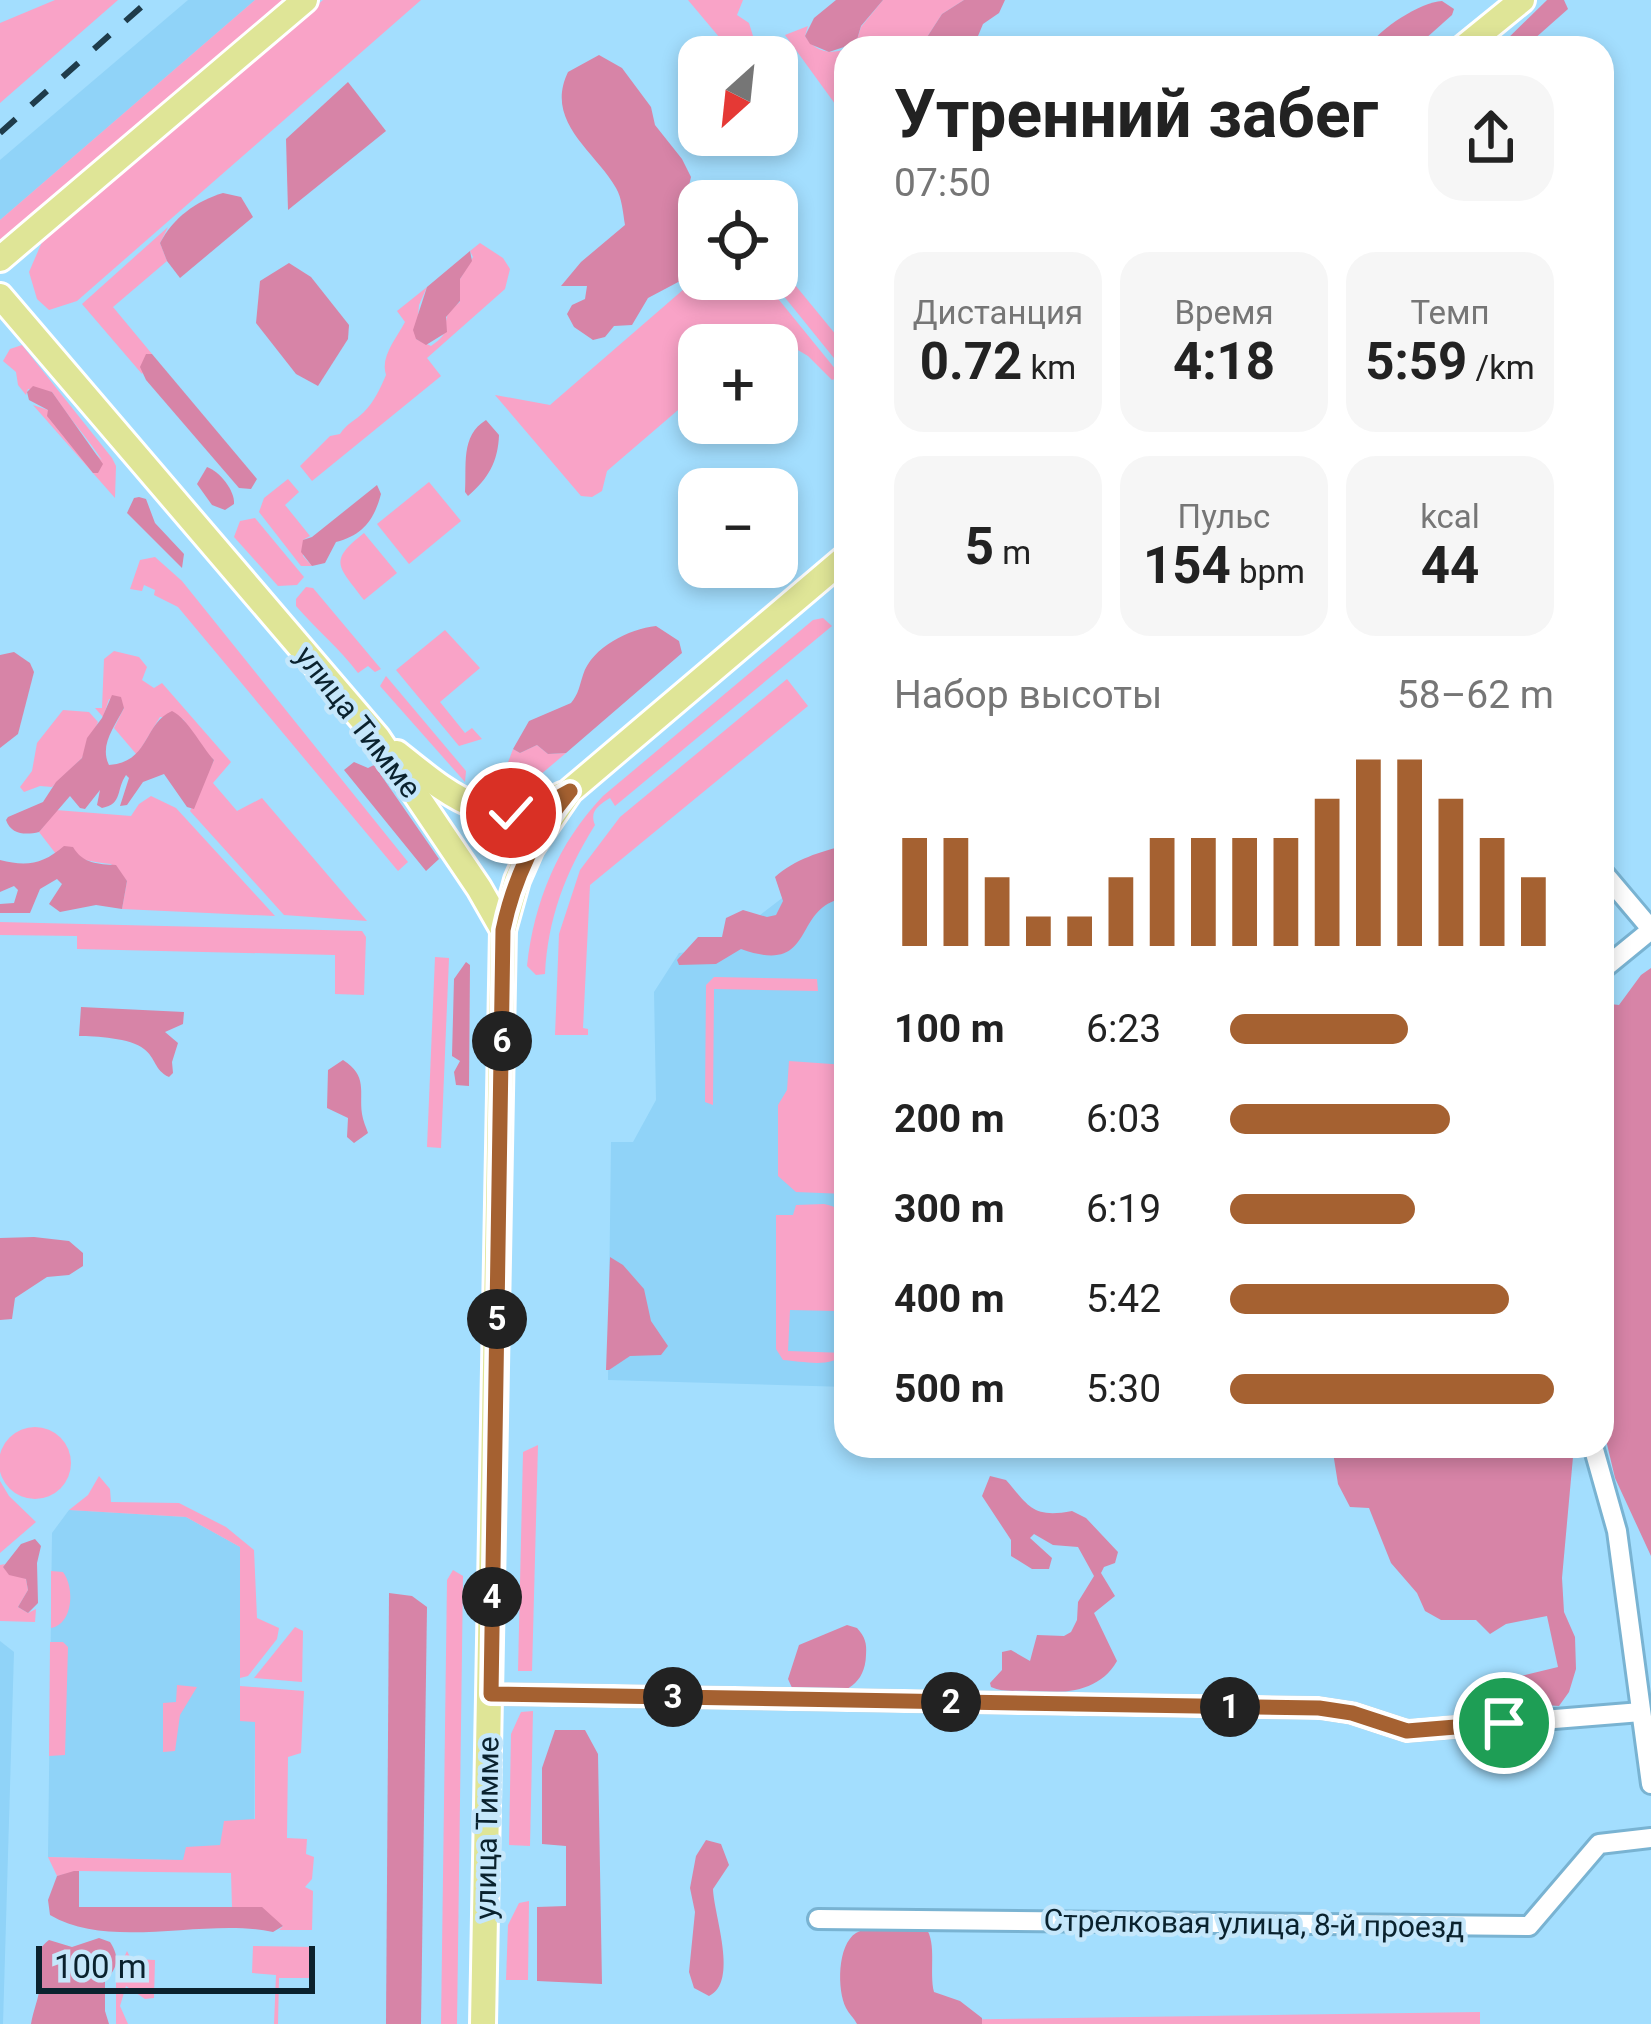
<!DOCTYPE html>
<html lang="ru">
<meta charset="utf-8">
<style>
body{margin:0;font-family:Roboto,sans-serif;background:#f6f6f6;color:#222;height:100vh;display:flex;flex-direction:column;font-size:45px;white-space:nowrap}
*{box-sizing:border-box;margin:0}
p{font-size:39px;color:#767676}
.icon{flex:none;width:66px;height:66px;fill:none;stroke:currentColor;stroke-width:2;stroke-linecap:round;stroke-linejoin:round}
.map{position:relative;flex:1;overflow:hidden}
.side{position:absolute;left:834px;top:36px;width:780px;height:1422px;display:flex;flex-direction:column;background:#fff;border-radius:36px;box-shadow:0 6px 18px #0003}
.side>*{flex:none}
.needle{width:78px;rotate:207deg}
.fabs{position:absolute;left:678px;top:36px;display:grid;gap:24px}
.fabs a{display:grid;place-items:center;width:120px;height:120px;border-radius:24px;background:#fff;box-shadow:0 6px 18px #0003;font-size:60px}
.scale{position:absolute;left:36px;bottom:30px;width:279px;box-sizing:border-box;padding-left:12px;border:6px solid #0a222e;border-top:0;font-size:33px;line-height:42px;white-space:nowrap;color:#0a222e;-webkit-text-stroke:9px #c5e7fb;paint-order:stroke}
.pin{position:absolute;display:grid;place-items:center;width:102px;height:102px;color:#fff;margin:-51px;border:6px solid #fff;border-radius:50%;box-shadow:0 3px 12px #0007}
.km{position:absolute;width:60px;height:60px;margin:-30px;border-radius:50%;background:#222;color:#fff;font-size:33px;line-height:60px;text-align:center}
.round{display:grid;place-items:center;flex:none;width:126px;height:126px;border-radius:36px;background:#f6f6f6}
.overview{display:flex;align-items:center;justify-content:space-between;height:204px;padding:0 60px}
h1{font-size:66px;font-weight:700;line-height:90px}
.figures{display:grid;grid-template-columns:repeat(3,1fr);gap:18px;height:204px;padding:12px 60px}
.figures div{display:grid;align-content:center;border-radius:30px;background:#f6f6f6;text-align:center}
.figures b{font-size:51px;font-weight:700}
.figures small{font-size:33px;font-weight:400}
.figures p{font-size:33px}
.chart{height:336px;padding:24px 60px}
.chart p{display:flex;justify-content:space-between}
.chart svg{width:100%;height:216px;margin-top:12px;stroke:#a56131;stroke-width:6}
ul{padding:0 60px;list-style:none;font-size:39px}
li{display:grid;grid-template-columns:192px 144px 1fr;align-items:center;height:90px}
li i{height:30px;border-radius:15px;background:#a56131}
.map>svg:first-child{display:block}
.built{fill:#90d3f8}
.green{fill:#f9a3c7}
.forest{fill:#d784a7}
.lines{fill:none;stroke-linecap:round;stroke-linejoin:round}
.minor-casing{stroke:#79b3d2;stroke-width:24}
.major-casing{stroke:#fff;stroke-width:30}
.minor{stroke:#fff;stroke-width:18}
.major{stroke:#dfe597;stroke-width:24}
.rail{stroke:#1f3c4b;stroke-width:6;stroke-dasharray:21 21;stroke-linecap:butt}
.route-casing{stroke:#fff;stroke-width:24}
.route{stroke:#a56131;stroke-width:15}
.labels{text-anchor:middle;stroke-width:9;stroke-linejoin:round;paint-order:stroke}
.street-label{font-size:30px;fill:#0a222e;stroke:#c5e7fb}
</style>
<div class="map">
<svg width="1651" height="2024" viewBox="0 0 1651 2024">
<rect width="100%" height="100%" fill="#a3defe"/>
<g class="built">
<path d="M188,0H255L0,220V160Z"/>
<path d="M846,849V1387L608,1380L611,1142H633L656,1100L654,992L679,953L716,949Z"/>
<path d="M69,1510L186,1517L240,1547V1720L255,1721L254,1862L48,1857L52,1533Z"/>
<path d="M0,1641L14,1652L3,2024H0Z"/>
</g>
<g class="green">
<path d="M55,0H118L0,103V23Z"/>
<path d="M255,0H285L0,244V220Z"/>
<path d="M323,0H421L77,301L49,310L37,299L29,272L42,242Z"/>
<path d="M688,0H743L737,15L749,23L753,36L736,53L730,50Z"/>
<path d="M883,0H964L942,14L920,48H848L856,43L861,27Z"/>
<path d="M808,26L805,36C814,51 829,55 846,49V119L785,35Z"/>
<path d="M168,227L160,243L167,261L113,307L152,354L142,374L82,304Z"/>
<path d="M480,243L503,258L510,269L505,289L427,358L441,376L312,481L300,466L330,436L340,434C347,423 355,421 364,412C374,402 380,389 386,375C380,357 396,339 405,322L397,311L427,287L419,305L416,339L431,346C453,331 441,329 449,311L460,302V279L473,257L470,251Z"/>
<path d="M777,263L846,347V373L770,279H777Z"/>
<path d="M699,276L762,279L841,376L832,380L808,356L769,333L754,345H699V392L607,471L602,491L592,497L581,496L495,395L550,405Z"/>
<path d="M22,345L112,458L116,466L115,498L33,405L48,410L102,460C86,436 68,417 52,392L28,389L26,395L18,385L16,372L3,361L10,349Z"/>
<path d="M288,479L299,492L285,505L310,536L303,540V556L312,566H301L259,512L264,498Z"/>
<path d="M429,482L461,521L409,564L377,524Z"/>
<path d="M255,518L304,577L297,585L278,586L234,537L240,521Z"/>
<path d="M364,533L397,573L364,600C339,566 327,562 364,533Z"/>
<path d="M155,557L182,581L408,862L398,871L178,607L154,595L155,590L144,585L142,591L130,589L140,560Z"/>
<path d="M306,587L313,588L381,669L375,672L368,666L358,673C340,649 317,630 296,606V599Z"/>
<path d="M823,618L832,626L615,806L610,798C599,805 589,811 595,825C565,873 548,918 545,974L536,975L527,966C534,902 558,843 603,796L813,620Z"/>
<path d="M445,630L480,668L440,702L465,733L472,728L482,739L459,746L396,670Z"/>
<path d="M114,651L139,657L147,667L142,680L154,688L162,683L231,762L213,783L237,811L262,798L367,921L284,915L190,811L214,760L201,749L183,719L160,717L137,755L114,728L124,708L109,699L103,717L95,708H102L104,659Z"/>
<path d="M386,676L466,771L465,782L380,686Z"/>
<path d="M787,679L808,706L590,885L583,1028L588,1029V1035H555L559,934L580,870L620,817Z"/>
<path d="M63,710L89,712L98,722L82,758L52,787L40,786L24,792L20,787L32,771L37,743Z"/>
<path d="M537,745L548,754L566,753L520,792H497L513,749L520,753Z"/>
<path d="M151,796L176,808L275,916L122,909L127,881L111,864C92,863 76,856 56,854L39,832L56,810L131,816L139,804Z"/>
<path d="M0,922L362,931L366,937L364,995L335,994V955L77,949V936L0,935Z"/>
<path d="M435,957L449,958L441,1148L427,1147Z"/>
<path d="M714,977L817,979L818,991L714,989L713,1105L705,1102L706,985Z"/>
<path d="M789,1061L846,1065V1194L796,1192L778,1176V1105L787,1090Z"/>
<path d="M824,1204C837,1206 846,1213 845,1228L836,1231L835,1311L790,1310L788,1351L846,1353C831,1369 802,1361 783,1360L776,1349V1215H793L796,1205Z"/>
<circle cx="35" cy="1463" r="36"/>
<path d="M538,1445L532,1671H518L523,1452Z"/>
<path d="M99,1476L110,1489L111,1502L179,1503L226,1527L254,1550L257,1618L279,1628L277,1639L248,1676L240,1678V1547L186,1517L69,1510L88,1495Z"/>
<path d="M0,1481L9,1496L36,1522L0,1553Z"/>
<path d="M5,1564L3,1567L26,1579L28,1590L18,1607L28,1613L36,1609L35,1622L0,1621V1565Z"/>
<path d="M453,1570L463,1576L457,2024H441L447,1580Z"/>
<path d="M51,1571L63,1572C75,1588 73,1624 51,1628Z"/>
<path d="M295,1627L303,1631L302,1682L254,1678Z"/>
<path d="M50,1642H63L68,1647L65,1755L49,1756Z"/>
<path d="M177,1685L197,1687L180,1715L175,1751L163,1752V1703L176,1702Z"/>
<path d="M240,1686L304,1691L301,1753L288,1757L287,1838L307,1839L306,1854L314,1857L312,1879L305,1887L313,1891L312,1930H279L283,1926L256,1909L232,1908L231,1873L79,1871L57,1876L48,1857L183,1860L186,1847L220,1845L224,1821L255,1819V1722L240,1721Z"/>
<path d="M533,1711L530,1846L509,1845L511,1734L521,1712Z"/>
<path d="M529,1901L528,1980H506L508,1925L519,1903Z"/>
<path d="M253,1946L314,1947V1978H279L278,2024H274L276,1975L252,1973Z"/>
<path d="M127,1951L131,1959L155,1960L154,1998L145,1999L126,1986L120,2006L128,2024H116V1975Z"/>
<path d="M1480,2012V2024H862V2021Z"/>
</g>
<g class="forest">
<path d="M836,0H883L861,26L856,43L829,52L810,44L805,36L814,18Z"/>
<path d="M964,0H1005L999,13L983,24L973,48H920L942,14Z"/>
<path d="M1547,0H1564L1568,9L1524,48H1498Z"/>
<path d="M1442,1L1454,9L1452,15L1415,48H1368C1378,29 1421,2 1442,1Z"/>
<path d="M599,55L622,68L651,107L655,125L682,159L691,177L687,194L692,213L699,216V271L648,298L632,325L614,326L605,337L593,340L574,327L567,314L572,305L585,299L587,286H561L581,262L625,225C623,213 622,198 616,188C595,151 544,122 568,72Z"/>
<path d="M348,82L386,131L288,210L286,139Z"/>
<path d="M223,193L241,197L253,217L180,278L167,261L160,243C173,218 196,201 223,193Z"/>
<path d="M470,251L472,261L460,279V301L446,317L447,332L426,345L416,339L413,330L427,287Z"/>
<path d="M289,263L311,277L349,325L348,339L318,386L296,374L256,323L260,281Z"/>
<path d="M146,354H152L257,479L251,489L239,488L146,380L140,367Z"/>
<path d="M33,386L52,392L103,464L98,473H93L47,416L48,410L29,400L27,392Z"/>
<path d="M486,420L499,435C498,462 488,479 468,496L465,492C467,466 460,436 486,420Z"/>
<path d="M207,467C219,471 235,490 234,504L225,510L212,505L197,484Z"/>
<path d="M377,485L381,494C374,520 363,535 336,542L325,563L312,566L301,552L303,540L312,537Z"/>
<path d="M139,497L146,499L155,523L184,554L182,568L127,513L134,498Z"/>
<path d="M656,626L679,641L682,653L566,753L548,754L537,745L520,753L513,749L529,721L571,703C579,693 579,687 583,675C592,647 629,629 656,626Z"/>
<path d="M14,652L30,663L34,672L18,734L0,748V655Z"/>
<path d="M112,695L121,697L124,708C115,726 99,745 109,765C150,762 143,724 172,711C188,719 201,746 214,760L194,809L187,807L164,774L143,782L127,805L120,806L129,778L126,775C116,789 123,804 102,808L97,805L100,790L85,809L80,808L70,796L39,832C26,835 11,835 6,820L8,817L43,802L56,782L82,758L87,738L102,718Z"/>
<path d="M354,762L368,768L374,765L439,859L426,871L344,770Z"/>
<path d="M846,845V898C790,905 819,977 741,949L716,964L679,965L677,960L698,937H722L726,918L743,910L767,917L776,915L783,901L775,877C795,859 820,852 846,845Z"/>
<path d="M64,846L73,847C83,864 98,864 116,865L127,881L122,909L96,905L60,912L49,904L62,884L57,879L40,889L30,913H0V904L14,903L18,890L14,886L0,892V860C27,867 43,864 64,846Z"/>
<path d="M466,962L470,965L469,1086L456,1085L454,1072L460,1061L452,1056L454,979Z"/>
<path d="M1651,968V1556L1615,1478L1602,1423V1003L1619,1005L1641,975Z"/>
<path d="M81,1007L184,1012L183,1024L165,1032L178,1043L172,1062L173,1073L169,1077C154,1070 156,1058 144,1049C131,1038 95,1036 79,1036Z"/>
<path d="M343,1060C368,1076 359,1091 362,1114C363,1121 366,1127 368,1133L354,1143L347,1137L348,1118L327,1108L328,1070Z"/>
<path d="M34,1237L69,1241L83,1253V1266L69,1275L47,1277L15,1298L12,1319L0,1320V1238Z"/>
<path d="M610,1257L623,1265L644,1289L651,1321L668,1346L661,1355L630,1356L609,1370H606Z"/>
<path d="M1332,1446H1574L1562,1578L1564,1612L1575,1637L1576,1669L1569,1692L1559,1706L1505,1702L1500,1695L1509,1679L1558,1667L1547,1616L1506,1624L1490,1634L1476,1620H1441L1425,1611L1417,1593L1391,1563L1369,1508L1350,1507L1338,1484Z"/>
<path d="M990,1476L1006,1480C1028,1505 1032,1519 1072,1511L1086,1518L1118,1552L1115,1563L1104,1567L1101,1573L1115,1596L1094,1613L1117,1661C1099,1693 1062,1694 1030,1691C1016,1690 1004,1693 991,1687L990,1683L1002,1670V1652L1011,1650L1030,1661L1037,1635L1064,1636L1071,1632L1077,1620L1078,1602L1094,1576L1078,1547L1053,1545L1034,1534L1030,1538L1052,1558L1049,1569H1032L1011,1556V1540L982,1496Z"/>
<path d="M35,1539L41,1546L37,1563L38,1603L28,1613L18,1607L28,1590L26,1579L9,1575L3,1567L21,1544Z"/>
<path d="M389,1593L412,1596L427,1607L421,2024H386Z"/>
<path d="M847,1625L857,1628C865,1637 867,1643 866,1655C865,1695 826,1700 793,1690L788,1679L799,1645Z"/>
<path d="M555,1730H585L598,1754L602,1984L537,1981V1907L566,1906V1846L542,1844V1768Z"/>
<path d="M706,1840L721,1844L729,1865L713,1889C714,1916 739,1982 709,1996L694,1988L689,1972L695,1912L690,1888L696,1856Z"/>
<path d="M74,1871H79V1907H262L283,1926L273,1932C206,1917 111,1951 50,1915L48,1900L57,1876Z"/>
<path d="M926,1928C937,1944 929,1972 934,1992L960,2001L982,2018V2024H857C854,2018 849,2014 846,2008C837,1990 837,1945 856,1933C874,1923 906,1928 926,1928Z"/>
<path d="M99,1938L110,1942C120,1957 118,1969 105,1980V2011L109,2024H31C33,2011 39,1998 40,1985C41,1966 31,1953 49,1940L72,1947Z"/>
</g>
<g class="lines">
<g class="minor-casing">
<g id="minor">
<path d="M1602,871L1651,929"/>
<path d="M1602,970L1651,930"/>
<path d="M1593,1446L1617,1531L1651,1784"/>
<path d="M491,1694L1319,1708L1352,1713L1407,1731L1641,1712"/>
<path d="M818,1919L1529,1926L1599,1844L1651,1838"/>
</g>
</g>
<g class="major-casing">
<g id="major">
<path d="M1463,48L1522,0"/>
<path d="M0,259L305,0"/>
<path d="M0,296L377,737L479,888L503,930L483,2024"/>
<path d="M397,753C452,797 492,834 562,795"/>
<path d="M503,930L517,880L531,848L570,791L846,557"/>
</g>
</g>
<use href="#minor" class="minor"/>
<use href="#major" class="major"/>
<path class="rail" d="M0,133L149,0"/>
</g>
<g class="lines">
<g class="route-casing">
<path id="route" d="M511,813L539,808L570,791C536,832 514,877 503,930L491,1694L1319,1708L1352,1713L1407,1731L1504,1723"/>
</g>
<use href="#route" class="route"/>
</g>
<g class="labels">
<g class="street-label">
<text transform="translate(358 722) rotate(52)" y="10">улица Тимме</text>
<text transform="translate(487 1828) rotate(-89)" y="10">улица Тимме</text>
<text transform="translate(1254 1924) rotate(1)" y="10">Стрелковая улица, 8-й проезд</text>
</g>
</g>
</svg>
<div class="fabs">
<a><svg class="needle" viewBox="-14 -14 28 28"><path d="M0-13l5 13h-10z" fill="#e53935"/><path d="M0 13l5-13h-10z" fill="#767676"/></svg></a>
<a><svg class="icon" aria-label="locate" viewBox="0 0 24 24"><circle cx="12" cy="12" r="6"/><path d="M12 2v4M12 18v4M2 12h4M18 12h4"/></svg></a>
<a>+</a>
<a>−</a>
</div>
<div class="scale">100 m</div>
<div class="pin" style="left:1504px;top:1723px;background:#1e9e55"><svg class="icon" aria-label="arrive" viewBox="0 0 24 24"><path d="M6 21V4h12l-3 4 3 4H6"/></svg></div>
<div class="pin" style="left:511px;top:813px;background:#d93025"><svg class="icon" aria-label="check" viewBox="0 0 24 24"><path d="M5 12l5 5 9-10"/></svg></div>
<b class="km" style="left:1230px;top:1707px">1</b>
<b class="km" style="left:951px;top:1702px">2</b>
<b class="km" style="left:673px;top:1697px">3</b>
<b class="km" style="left:492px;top:1597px">4</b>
<b class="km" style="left:497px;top:1319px">5</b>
<b class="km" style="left:502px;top:1041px">6</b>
<section class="side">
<div class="overview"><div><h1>Утренний забег</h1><p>07:50</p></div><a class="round"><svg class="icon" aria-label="share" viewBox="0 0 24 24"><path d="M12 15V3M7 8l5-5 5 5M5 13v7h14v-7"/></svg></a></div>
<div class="figures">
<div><p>Дистанция</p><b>0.72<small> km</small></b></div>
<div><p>Время</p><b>4:18</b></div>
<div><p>Темп</p><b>5:59<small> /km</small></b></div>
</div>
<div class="figures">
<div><b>5<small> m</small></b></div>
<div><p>Пульс</p><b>154<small> bpm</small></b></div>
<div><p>kcal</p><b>44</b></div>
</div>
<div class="chart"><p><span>Набор высоты</span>58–62 m</p>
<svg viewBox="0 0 160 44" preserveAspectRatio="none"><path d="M5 44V22M15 44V22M25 44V30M35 44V38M45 44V38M55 44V30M65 44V22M75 44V22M85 44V22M95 44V22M105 44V14M115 44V6M125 44V6M135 44V14M145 44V22M155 44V30"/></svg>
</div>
<ul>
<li><b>100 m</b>6:23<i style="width:55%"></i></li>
<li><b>200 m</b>6:03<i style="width:68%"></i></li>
<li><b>300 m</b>6:19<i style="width:57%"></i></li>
<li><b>400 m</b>5:42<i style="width:86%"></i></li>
<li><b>500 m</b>5:30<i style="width:100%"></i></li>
</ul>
</section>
</div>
